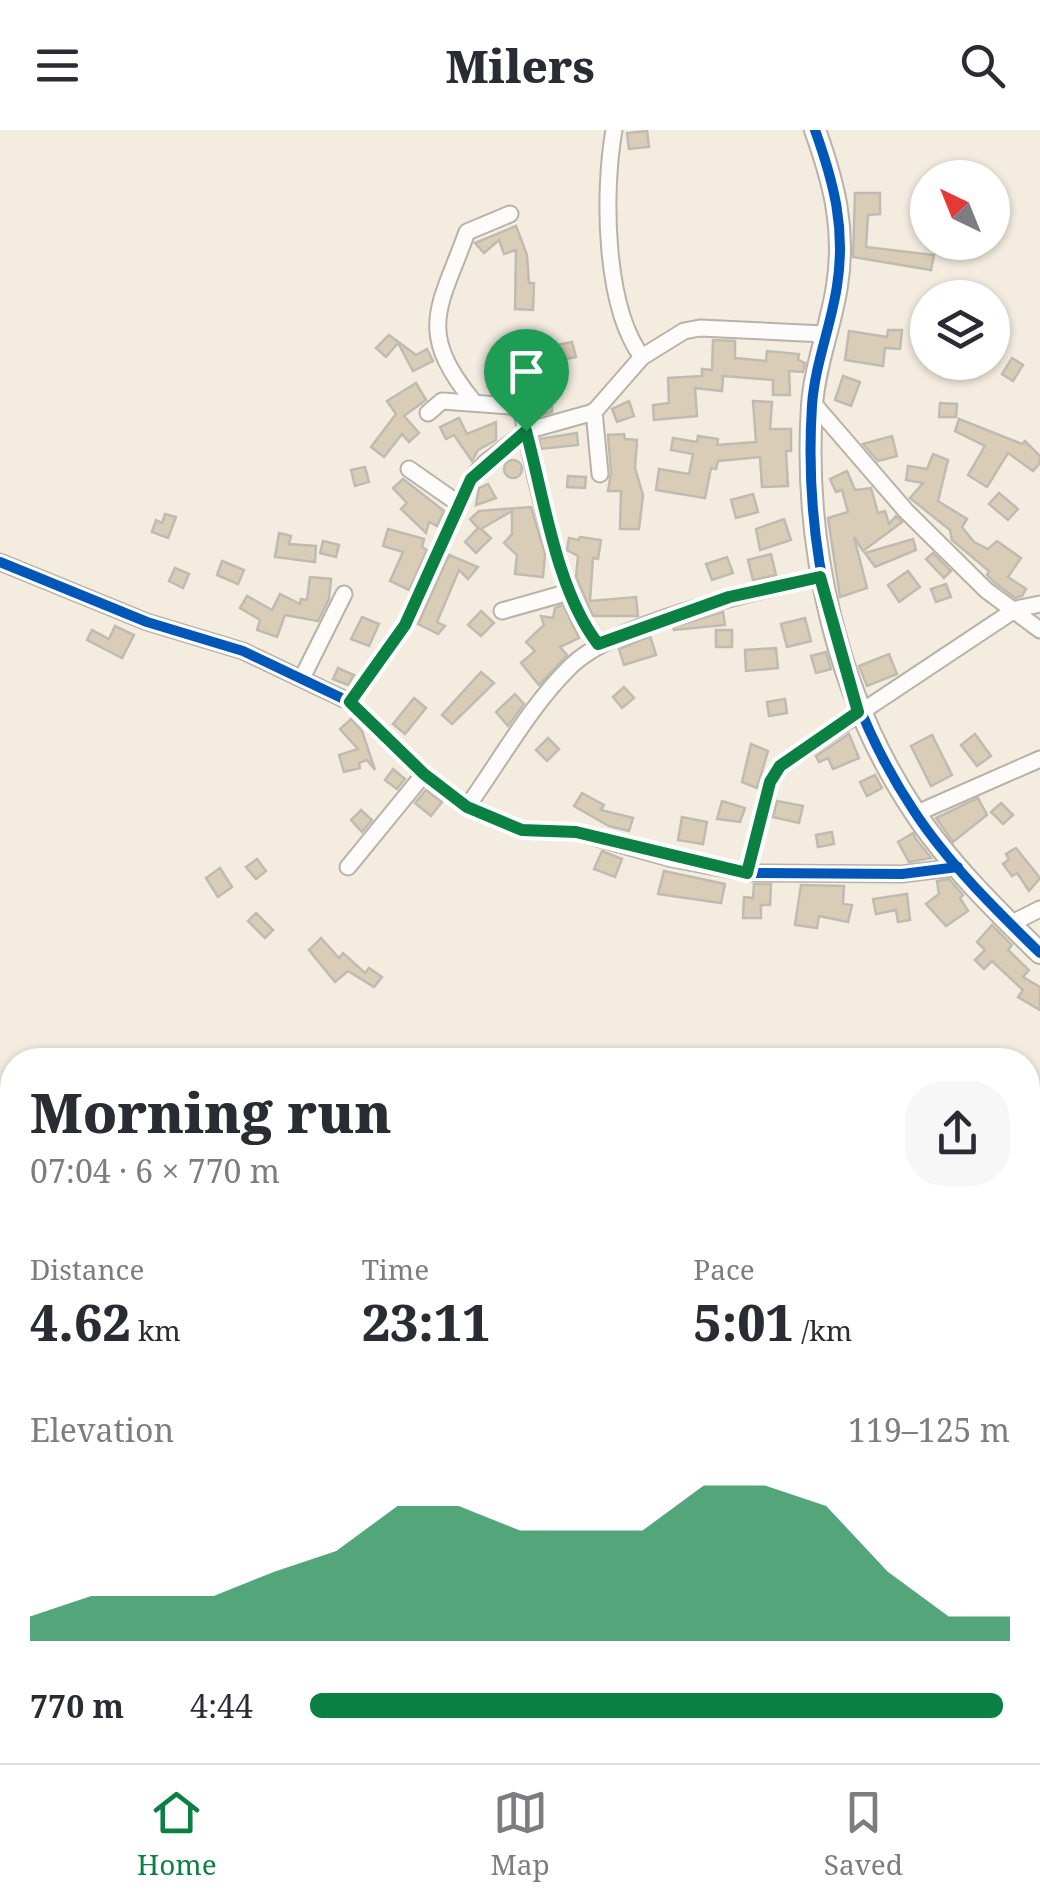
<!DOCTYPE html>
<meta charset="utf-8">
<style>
body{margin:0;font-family:"Noto Serif",serif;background:#f7f7f7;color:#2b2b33;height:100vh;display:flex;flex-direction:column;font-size:38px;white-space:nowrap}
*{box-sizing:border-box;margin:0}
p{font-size:32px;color:#7c7c81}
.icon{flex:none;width:55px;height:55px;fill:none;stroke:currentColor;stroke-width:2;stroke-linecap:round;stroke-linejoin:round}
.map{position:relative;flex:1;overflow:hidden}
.side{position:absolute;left:0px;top:918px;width:1040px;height:718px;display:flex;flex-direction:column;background:#fff;border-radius:40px 40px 0 0;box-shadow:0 2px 8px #0004}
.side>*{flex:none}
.needle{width:65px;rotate:317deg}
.fabs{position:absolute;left:910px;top:30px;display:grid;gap:20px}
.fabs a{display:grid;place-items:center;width:100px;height:100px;border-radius:50%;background:#fff;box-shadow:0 2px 8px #0004;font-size:50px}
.pin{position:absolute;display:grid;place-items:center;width:85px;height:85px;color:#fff;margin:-102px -42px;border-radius:50% 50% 50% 0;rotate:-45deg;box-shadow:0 0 10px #0007}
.pin .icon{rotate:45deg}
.round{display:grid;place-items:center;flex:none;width:105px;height:105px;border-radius:40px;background:#f7f7f7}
.head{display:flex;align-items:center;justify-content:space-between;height:170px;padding:0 30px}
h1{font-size:55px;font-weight:800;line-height:75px}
.figures{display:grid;grid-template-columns:repeat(3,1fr);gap:15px;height:170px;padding:10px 30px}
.figures div{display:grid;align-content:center}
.figures b{font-size:50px;font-weight:800}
.figures small{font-size:28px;font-weight:400}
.figures p{font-size:28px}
.chart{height:280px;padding:20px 30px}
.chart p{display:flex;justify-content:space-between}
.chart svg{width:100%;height:180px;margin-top:10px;fill:#0b8043;opacity:.7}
ul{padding:0 30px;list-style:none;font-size:32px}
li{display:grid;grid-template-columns:160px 120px 1fr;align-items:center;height:75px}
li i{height:25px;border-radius:12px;background:#0b8043}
header{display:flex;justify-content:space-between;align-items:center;height:130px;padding:0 30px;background:#fff;font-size:45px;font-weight:800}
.menu{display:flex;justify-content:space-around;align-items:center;height:140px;border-top:2px solid #e1e1e2;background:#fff;font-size:28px;color:#7c7c81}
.menu a{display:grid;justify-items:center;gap:5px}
.menu .active{color:#0b8043}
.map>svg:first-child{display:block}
.water{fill:#99bce8}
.building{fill:#dacdb7;stroke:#c0bbb1;stroke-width:2.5}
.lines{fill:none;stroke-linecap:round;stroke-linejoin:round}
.minor-casing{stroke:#b8b2a9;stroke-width:19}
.tertiary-casing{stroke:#b8b2a9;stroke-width:24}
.minor{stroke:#fdfcfa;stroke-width:15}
.tertiary{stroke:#fdfcfa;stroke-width:20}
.cycleway-casing{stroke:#fdfdfd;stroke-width:16}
.cycleway{stroke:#0057b8;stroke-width:10}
.route-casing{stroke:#fff;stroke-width:20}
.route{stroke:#0b8043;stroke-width:12}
</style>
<header><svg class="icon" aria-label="menu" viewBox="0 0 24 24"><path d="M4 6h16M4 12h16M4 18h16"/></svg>Milers<svg class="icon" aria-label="search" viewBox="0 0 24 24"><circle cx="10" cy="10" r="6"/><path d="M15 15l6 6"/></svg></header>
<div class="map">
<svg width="1040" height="1633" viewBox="0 0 1040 1633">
<rect width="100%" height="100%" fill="#f3ecdf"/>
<path class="water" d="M0,1180L12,1183V1497L0,1493Z"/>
<g class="building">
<path d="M647,1L649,17L629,19L627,3Z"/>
<path d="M855,63H880V84L868,85L866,117L934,125L931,140L853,127Z"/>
<path d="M516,96L527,125L529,153H534L533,180L515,179L516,120L504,124L499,110L484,123L475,113Z"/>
<path d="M888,200H902L900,219L885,218L883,236L845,230L849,201L887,207Z"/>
<path d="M389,205L416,225L427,219L433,231L413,241L398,213L386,227L376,218Z"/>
<path d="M551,210V227L535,228L534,211Z"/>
<path d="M713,210L735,211V228L766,231L767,221L799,224L798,230L805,233L803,242L789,241L790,265H773V250L723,246L722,261L695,258L697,286L654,290L653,275L669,273L668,248L702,246V239L712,240Z"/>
<path d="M572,212L576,227L561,230L557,215Z"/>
<path d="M1012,228L1023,235L1013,251L1002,244Z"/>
<path d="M516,243L537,245L536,259L515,258Z"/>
<path d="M843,246L860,252L851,276L835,270Z"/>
<path d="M416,253L426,270L404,286L419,303L409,312L402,304L384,327L371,317L396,284L387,271Z"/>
<path d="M552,264V282L534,287L528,265Z"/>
<path d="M629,271L634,286L617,292L612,279Z"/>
<path d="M753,271L772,272L770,299H791V321H786L788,356L762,357L760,327L718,331L716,339L711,338L705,368L656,360L659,339L689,344L693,324L671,320L673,308L697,312L698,306L718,309L717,315L756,312Z"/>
<path d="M940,273L957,274L956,287H939Z"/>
<path d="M459,288L467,304L496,292V310L478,320L472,331L454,305L446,309L440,297Z"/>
<path d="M959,289L1022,314L1025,311L1040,326V333L1033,341L1008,323L987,357L968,345L985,316L955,301Z"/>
<path d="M577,303L578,315L541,319L539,309Z"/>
<path d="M624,304L625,309L637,310L635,338L643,365L639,399H620L621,361H608L611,343L608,305Z"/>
<path d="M892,306L897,326L878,331L863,314Z"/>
<path d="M933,324L948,330L938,371L967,389L962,397L974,412L988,419L997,411L1021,428L1008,447L1026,459L1022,466L1015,468L993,451L987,445L989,441L952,410L950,400L910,368L923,353L906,350L908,336L927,339Z"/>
<circle cx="513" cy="339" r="9"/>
<path d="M365,337L369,352L355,356L351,340Z"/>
<path d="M847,341L855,360L871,358L878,383L885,381L889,394L896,386L902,392L863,421L854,407L867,458L840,467L828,388L848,382L842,360L836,362L830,349Z"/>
<path d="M568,346L586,347L585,358L567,357Z"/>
<path d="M403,349L444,381L437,396L429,392L426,403L401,379L407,373L393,358Z"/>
<path d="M488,354L496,368L476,375L479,358Z"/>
<path d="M999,363L1018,379L1008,390L989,374Z"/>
<path d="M753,364L758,382L736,388L731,370Z"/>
<path d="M531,377L545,424L543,447L515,444L517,425L504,413L512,404V381L481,399L491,408L476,423L465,412L478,398L470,389L479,381Z"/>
<path d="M165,384L176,387L168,408L152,402L156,390L162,393Z"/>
<path d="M784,389L791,410L760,420L756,399Z"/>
<path d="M388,399L424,409L422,417L427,420L409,460L390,451L403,422L383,416Z"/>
<path d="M279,403L291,406L289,414L316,416L315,432L275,427Z"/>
<path d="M580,407L601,410L598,429L593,428L590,471L636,467L638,486H593L576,447L578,426L567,420L569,408L579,410Z"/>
<path d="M913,409L916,420L875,437L865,423Z"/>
<path d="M323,411L339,415L336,427L320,423Z"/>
<path d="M933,423L951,441L944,448L926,429Z"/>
<path d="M771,424L776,445L753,450L748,430Z"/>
<path d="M449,425L478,437L468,449L459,440L437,492L445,496L438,504L418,494Z"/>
<path d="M727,427L733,443L712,450L706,434Z"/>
<path d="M222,431L244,440L238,454L217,445Z"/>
<path d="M175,438L189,444L183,458L169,451Z"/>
<path d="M908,441L920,457L899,472L888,455Z"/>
<path d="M310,447L331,449L329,469L318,491L285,485L277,507L257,500L260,490L240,478L247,466L272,480L280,464L300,474L301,469L307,470Z"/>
<path d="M946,454L951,467L936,472L931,459Z"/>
<path d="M563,475L579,508L560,517L567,525L539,555L521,533L535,521L526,512L544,495L541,486L553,488L555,478Z"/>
<path d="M481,481L494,493L481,506L468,495Z"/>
<path d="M723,482L725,495L674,500L673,497Z"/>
<path d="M362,487L379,494L369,516L351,509Z"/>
<path d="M805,488L811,511L787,517L781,494Z"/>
<path d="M115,496L134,505L122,528L87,510L92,500L109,509Z"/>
<rect x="716" y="500" width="16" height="17"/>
<path d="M650,506L656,525L624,535L619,519Z"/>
<path d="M776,518L778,538L746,541L745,520Z"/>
<path d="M826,522L831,539L816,543L811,526Z"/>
<path d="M889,524L897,544L867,556L859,536Z"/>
<path d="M338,538L354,545L348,555L333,549Z"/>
<path d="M481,542L494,553L452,594L442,585Z"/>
<path d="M624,557L634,568L622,578L613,567Z"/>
<path d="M515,564L524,574L508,596L496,582Z"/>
<path d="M414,568L426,578L405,604L393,594Z"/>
<path d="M785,569L787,583L769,586L767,572Z"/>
<path d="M351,589L362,601L375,640L367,630L359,633L360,638L344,642L339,625L358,619L340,599Z"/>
<path d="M849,604L859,628L833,639L828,628L819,632L816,626Z"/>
<path d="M975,604L991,626L977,636L961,615Z"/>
<path d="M932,605L952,645L931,656L911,616Z"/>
<path d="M548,608L559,619L547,631L536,620Z"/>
<path d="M751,614L768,621L757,658L742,652Z"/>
<path d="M393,639L405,649L397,659L385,650Z"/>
<path d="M875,645L882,658L867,666L860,652Z"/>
<path d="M426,660L442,672L431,686L415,673Z"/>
<path d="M582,663L604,675L601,680L633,688L629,701L609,696L574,676Z"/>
<path d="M978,668L987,685L953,712L936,688Z"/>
<path d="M722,671L745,678L740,692L717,689Z"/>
<path d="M777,671L803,676L799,693L773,687Z"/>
<path d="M1001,673L1013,685L1003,694L991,682Z"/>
<path d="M361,680L372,690L362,702L351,690Z"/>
<path d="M682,687L707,692L703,714L678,710Z"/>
<path d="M832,702L834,714L818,717L816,705Z"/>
<path d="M913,703L916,709L931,728L909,732L898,712Z"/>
<path d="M1016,718L1040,748L1029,761L1017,743L1012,746L1003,734L1009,729L1006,724Z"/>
<path d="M602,721L622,729L615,747L594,739Z"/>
<path d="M257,729L266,741L256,749L246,737Z"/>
<path d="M220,738L232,757L218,767L206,748Z"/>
<path d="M664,741L725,754L721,773L658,764Z"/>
<path d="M949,749L963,765L960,768L968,781L946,796L926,774L939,764L937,751Z"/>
<path d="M754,754H771L770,775H761V788H743L744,767L753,768Z"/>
<path d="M801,755L844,756L843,774L852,775L848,792L819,786L817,798L795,795Z"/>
<path d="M907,764L910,790L898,792L896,780L876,784L873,769Z"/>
<path d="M256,783L273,800L265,808L248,791Z"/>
<path d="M992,795L1012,815L1008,820L1029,840L1023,847L1040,857V880L1018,867L1023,860L992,831L984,839L975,830L985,820L977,812Z"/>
<path d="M321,808L339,828L343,823L365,843L369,838L382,847L374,857L348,841L335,852L309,820Z"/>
<path d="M1040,1143V1162L1030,1163L1028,1145Z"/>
<path d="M1040,1270V1299L1028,1282Z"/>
<path d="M1028,1311L1040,1333V1357L1028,1335Z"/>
<path d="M1040,1370V1387L1031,1391L1028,1374Z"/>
<path d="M1029,1397L1040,1432L1028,1436V1398Z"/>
<path d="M1028,1526L1040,1535V1558L1028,1550Z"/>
<path d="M1040,1594V1616L1028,1625V1605Z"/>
</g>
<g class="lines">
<g class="minor-casing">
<g id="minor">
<path d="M614,0C603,62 604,176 642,227"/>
<path d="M473,271C415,200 440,177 467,102L510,84"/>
<path d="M812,272L906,381L986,460L1040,500"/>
<path d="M594,281L600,344"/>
<path d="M428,283L442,271L512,276L522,282C535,347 559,464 598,515"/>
<path d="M409,339L459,374"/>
<path d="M0,432L147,492L243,521L350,572L424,644L467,677L522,700L576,702L673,729L747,743L902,744L958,737"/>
<path d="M502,481L569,462"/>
<path d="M302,548L344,464"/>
<path d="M350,572L405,495L471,349L485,333L526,301L594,282L642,227L684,201L700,198L824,204"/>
<path d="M467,677C500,631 530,576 571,536C616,492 757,461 820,447"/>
<path d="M915,684L1040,629"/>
<path d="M348,737L424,644"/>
<path d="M747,743L770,652L780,636L1016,479L1040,474"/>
<path d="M1010,794L1040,779"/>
<path d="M1028,1451L1040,1465"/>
<path d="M1028,1566L1040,1582"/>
</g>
</g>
<g class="tertiary-casing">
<path id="tertiary" d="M815,0C834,53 846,99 837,156C831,196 815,234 812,275C803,415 836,564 914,681C948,733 996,780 1040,823"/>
</g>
<use href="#minor" class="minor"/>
<use href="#tertiary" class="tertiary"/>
<g class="cycleway-casing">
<g id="cycleway">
<path d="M815,0C834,53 846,99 837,156C831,196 815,234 812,275C803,415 836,564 914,681C948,733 996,780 1040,823"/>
<path d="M0,432L147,492L243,521L350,572L424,644L467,677L522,700L576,702L673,729L747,743L902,744L958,737"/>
</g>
</g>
<use href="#cycleway" class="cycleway"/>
</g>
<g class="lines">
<g class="route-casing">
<path id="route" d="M526,301C544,367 556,460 598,514L729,467L820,447L858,582L780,636L770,652L747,743L576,702L522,700L467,677L424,644L350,572L405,495L471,349Z"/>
</g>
<use href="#route" class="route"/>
</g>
</svg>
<div class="fabs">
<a><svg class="needle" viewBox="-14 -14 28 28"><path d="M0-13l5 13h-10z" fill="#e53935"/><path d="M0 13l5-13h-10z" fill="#7c7c81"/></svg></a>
<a><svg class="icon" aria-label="layers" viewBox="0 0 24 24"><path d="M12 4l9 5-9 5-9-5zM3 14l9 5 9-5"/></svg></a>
</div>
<div class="pin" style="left:526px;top:301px;background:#1e9e55"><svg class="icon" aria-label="arrive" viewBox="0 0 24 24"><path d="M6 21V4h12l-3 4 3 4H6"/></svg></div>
<section class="side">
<div class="head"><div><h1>Morning run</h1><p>07:04 · 6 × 770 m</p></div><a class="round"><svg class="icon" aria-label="share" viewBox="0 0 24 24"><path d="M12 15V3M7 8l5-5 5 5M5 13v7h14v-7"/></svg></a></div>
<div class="figures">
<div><p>Distance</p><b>4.62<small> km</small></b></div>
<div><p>Time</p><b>23:11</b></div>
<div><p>Pace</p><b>5:01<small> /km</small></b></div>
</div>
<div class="chart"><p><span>Elevation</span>119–125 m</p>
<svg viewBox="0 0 160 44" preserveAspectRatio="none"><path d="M0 44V38L10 33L20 33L30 33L40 27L50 22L60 11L70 11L80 17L90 17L100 17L110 6L120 6L130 11L140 27L150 38L160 38V44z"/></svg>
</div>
<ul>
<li><b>770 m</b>4:44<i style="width:99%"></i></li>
</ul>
</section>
</div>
<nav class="menu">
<a class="active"><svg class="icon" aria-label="home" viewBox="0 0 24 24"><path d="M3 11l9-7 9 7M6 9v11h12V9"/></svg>Home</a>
<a><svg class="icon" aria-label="map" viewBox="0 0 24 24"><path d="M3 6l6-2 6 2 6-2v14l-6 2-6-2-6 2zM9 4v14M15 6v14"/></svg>Map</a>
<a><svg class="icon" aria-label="saved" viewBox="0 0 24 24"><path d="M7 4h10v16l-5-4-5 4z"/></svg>Saved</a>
</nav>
